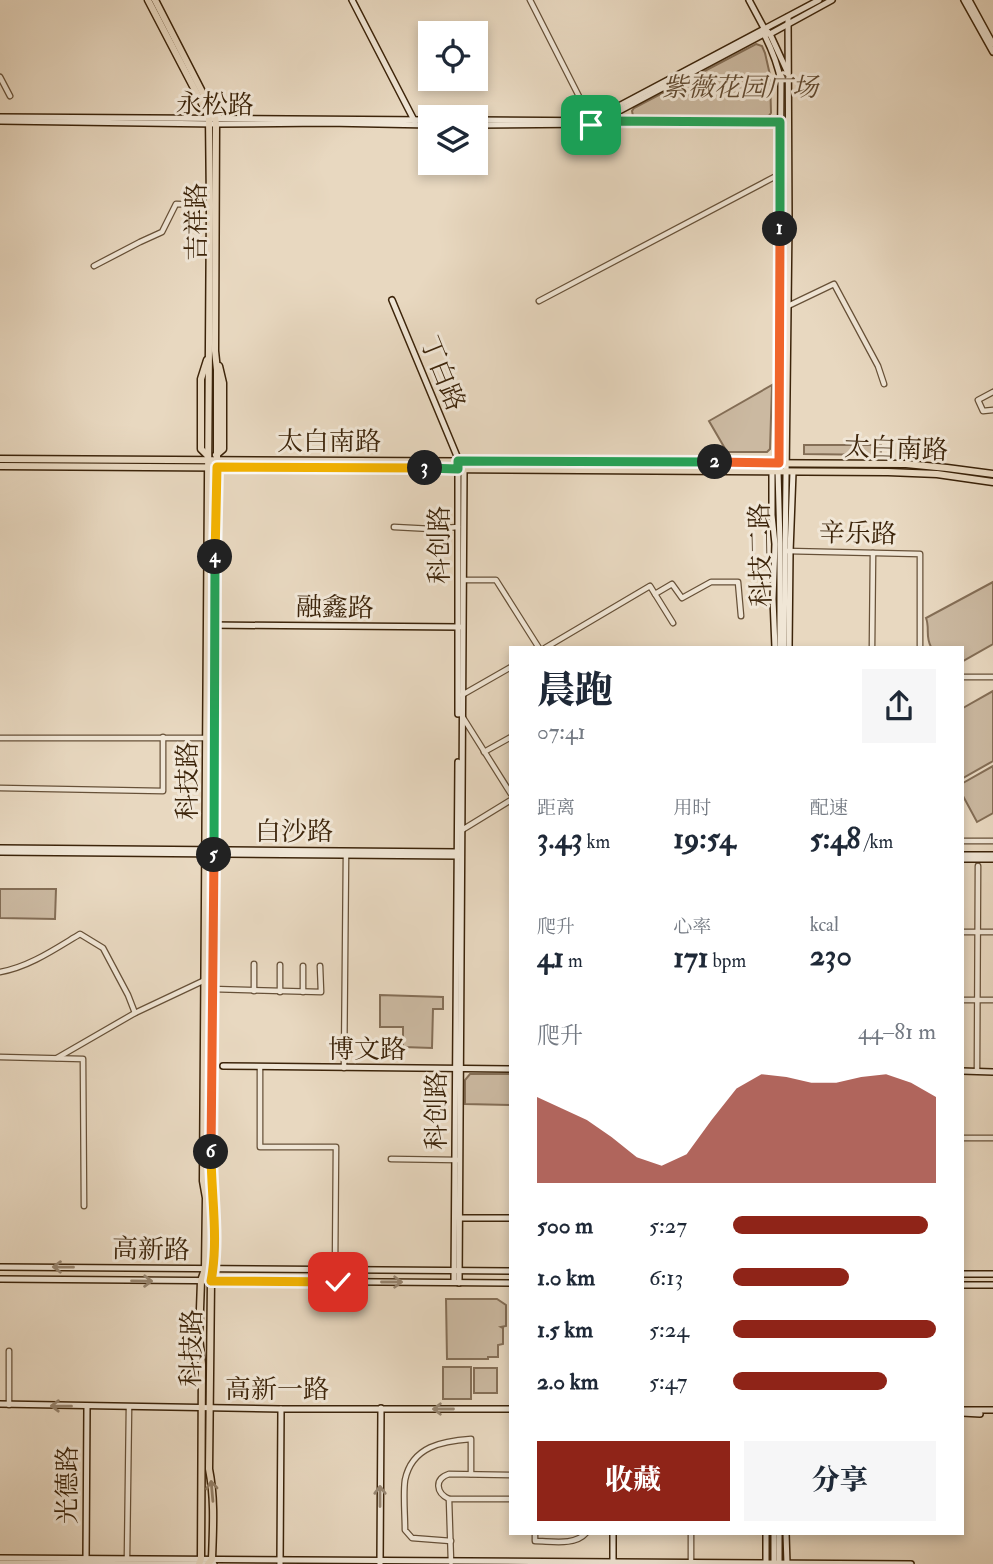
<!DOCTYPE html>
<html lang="zh">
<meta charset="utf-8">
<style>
body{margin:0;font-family:"IM FELL Double Pica","Noto Serif SC",serif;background:#f6f6f7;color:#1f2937;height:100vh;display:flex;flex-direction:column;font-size:26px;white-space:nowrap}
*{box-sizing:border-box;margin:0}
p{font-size:23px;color:#747a83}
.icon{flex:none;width:38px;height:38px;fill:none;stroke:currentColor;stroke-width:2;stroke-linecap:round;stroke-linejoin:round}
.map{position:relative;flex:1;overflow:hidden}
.panel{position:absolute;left:509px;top:646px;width:455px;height:889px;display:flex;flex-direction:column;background:#fff;border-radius:0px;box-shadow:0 4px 10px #0003}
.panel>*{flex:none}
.controls{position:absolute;left:418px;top:21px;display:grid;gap:14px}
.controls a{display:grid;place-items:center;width:70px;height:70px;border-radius:0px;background:#fff;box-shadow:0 4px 10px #0003;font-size:35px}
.pin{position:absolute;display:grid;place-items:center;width:60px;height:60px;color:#fff;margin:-30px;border-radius:14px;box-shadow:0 4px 10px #0006}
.km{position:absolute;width:35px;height:35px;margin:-18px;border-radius:50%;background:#222;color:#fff;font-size:19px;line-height:35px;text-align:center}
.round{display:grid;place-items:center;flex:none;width:74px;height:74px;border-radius:0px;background:#f6f6f7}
.headline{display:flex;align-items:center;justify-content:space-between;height:119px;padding:0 28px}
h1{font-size:38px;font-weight:800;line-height:52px}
.figures{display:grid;grid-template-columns:repeat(3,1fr);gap:10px;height:119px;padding:7px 28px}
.figures div{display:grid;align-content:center}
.figures b{font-size:30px;font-weight:800}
.figures small{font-size:19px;font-weight:400}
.figures p{font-size:19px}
.chart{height:196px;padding:14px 28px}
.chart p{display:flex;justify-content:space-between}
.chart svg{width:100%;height:126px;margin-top:7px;fill:#8f2418;opacity:.7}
.cta{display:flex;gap:14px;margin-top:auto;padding:14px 28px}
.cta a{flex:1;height:80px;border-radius:0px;background:#8f2418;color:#fff;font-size:28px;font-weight:800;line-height:80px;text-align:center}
.cta a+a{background:#f6f6f7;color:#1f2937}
ul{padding:0 28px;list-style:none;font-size:23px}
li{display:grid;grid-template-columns:112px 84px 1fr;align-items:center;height:52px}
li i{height:18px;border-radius:9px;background:#8f2418}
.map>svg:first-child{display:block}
.green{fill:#cbb9a1;stroke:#846e56;stroke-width:2}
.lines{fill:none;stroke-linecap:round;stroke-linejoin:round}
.street-casing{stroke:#675138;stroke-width:7}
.secondary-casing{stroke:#3c240a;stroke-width:8}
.primary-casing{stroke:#3c240a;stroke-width:9}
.street{stroke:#f0e6d6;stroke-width:4.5}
.secondary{stroke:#f0e6d6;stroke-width:5}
.primary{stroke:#e8d8c0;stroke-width:6}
.oneway{stroke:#968570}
.oneway2{stroke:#927e65}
.split-1-casing{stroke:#fff;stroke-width:14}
.split-2-casing{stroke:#fff;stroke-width:14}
.split-3-casing{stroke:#fff;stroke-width:14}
.split-4-casing{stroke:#fff;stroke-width:14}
.split-5-casing{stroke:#fff;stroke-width:14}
.split-6-casing{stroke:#fff;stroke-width:14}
.split-7-casing{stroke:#fff;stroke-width:14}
.split-1{stroke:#22a559;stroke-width:9}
.split-2{stroke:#f0652b;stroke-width:9}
.split-3{stroke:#22a559;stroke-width:9}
.split-4{stroke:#f5b400;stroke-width:9}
.split-5{stroke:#22a559;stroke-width:9}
.split-6{stroke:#f0652b;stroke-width:9}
.split-7{stroke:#f5b400;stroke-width:9}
.labels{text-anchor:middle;stroke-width:6;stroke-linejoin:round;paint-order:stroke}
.park-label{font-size:26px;font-style:italic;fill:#604930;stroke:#f0e6d6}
.street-label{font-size:26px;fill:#3c240a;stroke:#f0e6d6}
</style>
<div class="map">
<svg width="993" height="1564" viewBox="0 0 993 1564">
<rect width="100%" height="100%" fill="#e8d8c0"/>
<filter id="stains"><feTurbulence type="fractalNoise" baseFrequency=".00286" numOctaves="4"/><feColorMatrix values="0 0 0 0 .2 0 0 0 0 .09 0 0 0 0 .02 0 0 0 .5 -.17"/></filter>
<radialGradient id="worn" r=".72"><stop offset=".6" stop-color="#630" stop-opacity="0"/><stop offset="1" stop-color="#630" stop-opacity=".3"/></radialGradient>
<g class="green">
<path d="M756,44L762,46L765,53L770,75L771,113L767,118L636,119L633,116L632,111L634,108Z"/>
<path d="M772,385L770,449L767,452H727L709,421Z"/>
<path d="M804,445H881V455L804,454Z"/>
<path d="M993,582V644L963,661L962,648L931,647C925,636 930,628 926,618Z"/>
<path d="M993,691V761L963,778V708Z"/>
<path d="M993,766V813L977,822L963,796V783Z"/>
<path d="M0,889H56L55,919L0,918Z"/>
<path d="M380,995L443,997V1009H433L432,1048L403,1047V1027H380Z"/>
<path d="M470,1074H511V1105L465,1104V1080Z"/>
<path d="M446,1299H497L506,1305V1326L501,1327L503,1328V1344L498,1345V1357H488V1359H447Z"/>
<rect x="443" y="1367" width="28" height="32"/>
<rect x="474" y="1368" width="23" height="25"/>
</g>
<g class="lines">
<g class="street-casing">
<g id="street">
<path d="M530,0L591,120V124"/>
<path d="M0,77L10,96"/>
<path d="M94,266L140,242L162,232L176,204L210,205"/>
<path d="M539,301L780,174"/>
<path d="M788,306L834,284L878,366L884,384"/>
<path d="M993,392L978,400L983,411L993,410"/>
<path d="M394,527L432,529L458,527"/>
<path d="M787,551L920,554V648"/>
<path d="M464,580H496L539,648"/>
<path d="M655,594L672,584L682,598L711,582H738L741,616"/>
<path d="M545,648L650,586L673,623"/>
<path d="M872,648L873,553"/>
<path d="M962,677H993"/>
<path d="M462,695L511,667"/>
<path d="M462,716L511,794"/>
<path d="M0,738H207"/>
<path d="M484,752L511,737"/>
<path d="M0,788L163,791V737"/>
<path d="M462,830L511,800"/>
<path d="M962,841H993"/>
<path d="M962,932H993"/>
<path d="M280,965V992"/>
<path d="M0,972C29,967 55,949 80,934L103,948L128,995L135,1013"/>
<path d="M212,989L321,992L320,966"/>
<path d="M254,991V964"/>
<path d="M303,992V966"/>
<path d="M962,1000H993"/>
<path d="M0,1057L83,1059L84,1206"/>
<path d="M57,1058L135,1013L205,980"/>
<path d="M260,1067V1147H336L335,1270"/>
<path d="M344,1068L346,855"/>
<path d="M977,1071L978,866"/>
<path d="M962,1138H993"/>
<path d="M391,1159L458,1160"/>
<path d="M9,1405V1351"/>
<path d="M511,1475L449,1474C434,1479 436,1493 449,1499H511"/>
<path d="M449,1499L451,1562"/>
<path d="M535,1533V1541C551,1541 575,1546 586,1533"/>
<path d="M451,1541L412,1538L405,1530C405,1515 403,1494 405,1480C412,1446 443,1441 471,1439V1474"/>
<path d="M127,1558L129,1407"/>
<path d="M691,1564V1533"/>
</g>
</g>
<g class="secondary-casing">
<g id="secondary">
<path d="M352,0L415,122"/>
<path d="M749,0L764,28L770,34L787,71"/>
<path d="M964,0L993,52"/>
<path d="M969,0L993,44"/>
<path d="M764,34C772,50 778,64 781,82L778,471L780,543V648"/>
<path d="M0,117L430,120"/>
<path d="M476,120L781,122"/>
<path d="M0,121L216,124L327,123L430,125"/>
<path d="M600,124V116L819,0"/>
<path d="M476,125L600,124L606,121V118L764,34H770L832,0"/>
<path d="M392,300L459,461L464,469L459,1283"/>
<path d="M772,471V515L775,544L773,599L775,648"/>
<path d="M208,625L460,627"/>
<path d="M784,648L789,222L788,17"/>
<path d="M789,648L790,552L793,472"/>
<path d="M458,714V468"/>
<path d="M0,848L458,852"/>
<path d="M0,852L459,856"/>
<path d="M962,855H993"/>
<path d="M962,859H993"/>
<path d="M223,1066L511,1069"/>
<path d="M962,1071L993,1072"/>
<path d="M459,1218H511"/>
<path d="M0,1267L511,1271"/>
<path d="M962,1274H993"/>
<path d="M0,1279L511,1283"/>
<path d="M454,1282L458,762"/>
<path d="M962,1285H993"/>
<path d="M0,1404L281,1409H511"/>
<path d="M962,1410H993"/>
<path d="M962,1413L980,1414"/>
<path d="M779,1533V1564"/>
<path d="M786,1533L787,1564"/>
<path d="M0,1558L911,1564"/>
<path d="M86,1561L87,1406"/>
<path d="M0,1563L214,1564"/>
<path d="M280,1564L281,1409"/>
<path d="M380,1564L381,1408"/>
<path d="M613,1564V1533"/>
<path d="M766,1564V1533"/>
<path d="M774,1564V1533"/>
</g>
</g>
<g class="primary-casing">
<g id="primary">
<path d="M148,0L209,117L210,205L203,1181L206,1198L205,1269L201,1281L199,1337L202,1364L201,1559L199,1564"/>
<path d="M155,0L215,117L216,124L215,351L217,370V467L214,626L211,1180C215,1213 217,1249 211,1281L209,1469C215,1499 213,1529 212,1559L208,1564"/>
<path d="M207,360L201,379V449L208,456"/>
<path d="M216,455L223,449V383L219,366"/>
<path d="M0,459L906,464L947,468L993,474"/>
<path d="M0,466L888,472L937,474L993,482"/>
</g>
</g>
<use href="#street" class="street"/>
<use href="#secondary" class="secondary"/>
<use href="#primary" class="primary"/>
</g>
<defs><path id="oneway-shaft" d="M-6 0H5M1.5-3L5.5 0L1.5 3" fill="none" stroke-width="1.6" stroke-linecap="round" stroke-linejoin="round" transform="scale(1.75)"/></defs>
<g class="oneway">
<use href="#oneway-shaft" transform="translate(63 1267) rotate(-179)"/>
<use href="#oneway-shaft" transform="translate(142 1281) rotate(1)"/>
<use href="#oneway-shaft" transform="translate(392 1282)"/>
<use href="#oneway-shaft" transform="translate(61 1406) rotate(-179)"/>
<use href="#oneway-shaft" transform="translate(443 1409) rotate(-180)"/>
<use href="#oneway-shaft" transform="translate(380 1496) rotate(-90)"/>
</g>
<use class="oneway2" href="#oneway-shaft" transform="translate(212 1491) rotate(-95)"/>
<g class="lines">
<g class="split-1-casing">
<path id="split-1" d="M591,125L600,124L606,121L780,122V229"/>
</g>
<g class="split-2-casing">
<path id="split-2" d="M715,462L779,463L780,229"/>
</g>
<g class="split-3-casing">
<path id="split-3" d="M425,468L458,469V461L715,462"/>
</g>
<g class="split-4-casing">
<path id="split-4" d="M215,557L217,467L425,468"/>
</g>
<g class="split-5-casing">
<path id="split-5" d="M214,855L215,557"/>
</g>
<g class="split-6-casing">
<path id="split-6" d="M211,1152L214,855"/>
</g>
<g class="split-7-casing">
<path id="split-7" d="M211,1152C211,1195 219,1239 211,1281L338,1282"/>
</g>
<use href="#split-1" class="split-1"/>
<use href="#split-2" class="split-2"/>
<use href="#split-3" class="split-3"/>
<use href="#split-4" class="split-4"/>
<use href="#split-5" class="split-5"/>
<use href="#split-6" class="split-6"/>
<use href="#split-7" class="split-7"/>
</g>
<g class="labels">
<g class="park-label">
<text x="740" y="96">紫薇花园广场</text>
</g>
<g class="street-label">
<text transform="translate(215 104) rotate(1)" y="9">永松路</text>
<text transform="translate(196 222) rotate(-90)" y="9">吉祥路</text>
<text transform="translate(443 373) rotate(68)" y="9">丁白路</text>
<text x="329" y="450">太白南路</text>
<text transform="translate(896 448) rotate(2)" y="9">太白南路</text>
<text transform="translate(858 533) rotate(1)" y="9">辛乐路</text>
<text transform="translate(439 545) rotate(-90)" y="9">科创路</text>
<text transform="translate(760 555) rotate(-91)" y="9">科技二路</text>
<text transform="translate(335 607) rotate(1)" y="9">融鑫路</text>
<text transform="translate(187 781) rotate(-90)" y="9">科技路</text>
<text x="294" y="840">白沙路</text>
<text x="367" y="1058">博文路</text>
<text transform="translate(436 1111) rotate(-90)" y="9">科创路</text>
<text transform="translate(151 1249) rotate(1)" y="9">高新路</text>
<text transform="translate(191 1348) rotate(-89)" y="9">科技路</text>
<text x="277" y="1398">高新一路</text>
<text transform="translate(67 1485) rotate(-90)" y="9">光德路</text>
</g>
</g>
<rect width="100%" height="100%" filter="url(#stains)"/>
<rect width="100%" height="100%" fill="url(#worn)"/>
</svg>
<div class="controls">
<a><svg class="icon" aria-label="locate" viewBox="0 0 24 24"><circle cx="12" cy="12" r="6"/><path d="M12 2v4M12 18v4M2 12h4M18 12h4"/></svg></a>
<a><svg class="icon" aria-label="layers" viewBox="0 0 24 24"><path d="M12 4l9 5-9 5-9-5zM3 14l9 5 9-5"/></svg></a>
</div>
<div class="pin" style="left:591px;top:125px;background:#1e9e55"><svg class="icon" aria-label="arrive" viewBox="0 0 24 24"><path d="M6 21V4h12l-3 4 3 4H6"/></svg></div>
<div class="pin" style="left:338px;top:1282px;background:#d93025"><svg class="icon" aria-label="check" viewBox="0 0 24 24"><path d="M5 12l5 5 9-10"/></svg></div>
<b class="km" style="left:780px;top:229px">1</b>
<b class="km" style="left:715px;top:462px">2</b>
<b class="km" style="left:425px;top:468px">3</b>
<b class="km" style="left:215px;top:557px">4</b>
<b class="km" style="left:214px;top:855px">5</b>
<b class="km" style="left:211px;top:1152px">6</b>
<section class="panel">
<div class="headline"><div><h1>晨跑</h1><p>07:41</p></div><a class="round"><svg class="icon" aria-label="share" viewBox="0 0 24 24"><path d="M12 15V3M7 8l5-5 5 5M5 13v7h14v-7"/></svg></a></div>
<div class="figures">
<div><p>距离</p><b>3.43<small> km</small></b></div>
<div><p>用时</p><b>19:54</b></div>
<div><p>配速</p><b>5:48<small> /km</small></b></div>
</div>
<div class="figures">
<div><p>爬升</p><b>41<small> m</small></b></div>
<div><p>心率</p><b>171<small> bpm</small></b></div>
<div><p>kcal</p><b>230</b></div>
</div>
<div class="chart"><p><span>爬升</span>44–81 m</p>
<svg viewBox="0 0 160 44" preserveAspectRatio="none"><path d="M0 44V14L10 18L20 22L30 28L40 35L50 38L60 34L70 22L80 11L90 6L100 7L110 9L120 9L130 7L140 6L150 9L160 14V44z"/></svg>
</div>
<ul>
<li><b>500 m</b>5:27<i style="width:96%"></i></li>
<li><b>1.0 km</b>6:13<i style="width:57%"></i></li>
<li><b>1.5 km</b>5:24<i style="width:100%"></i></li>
<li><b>2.0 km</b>5:47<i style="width:76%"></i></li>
</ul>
<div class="cta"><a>收藏</a><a>分享</a></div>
</section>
</div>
